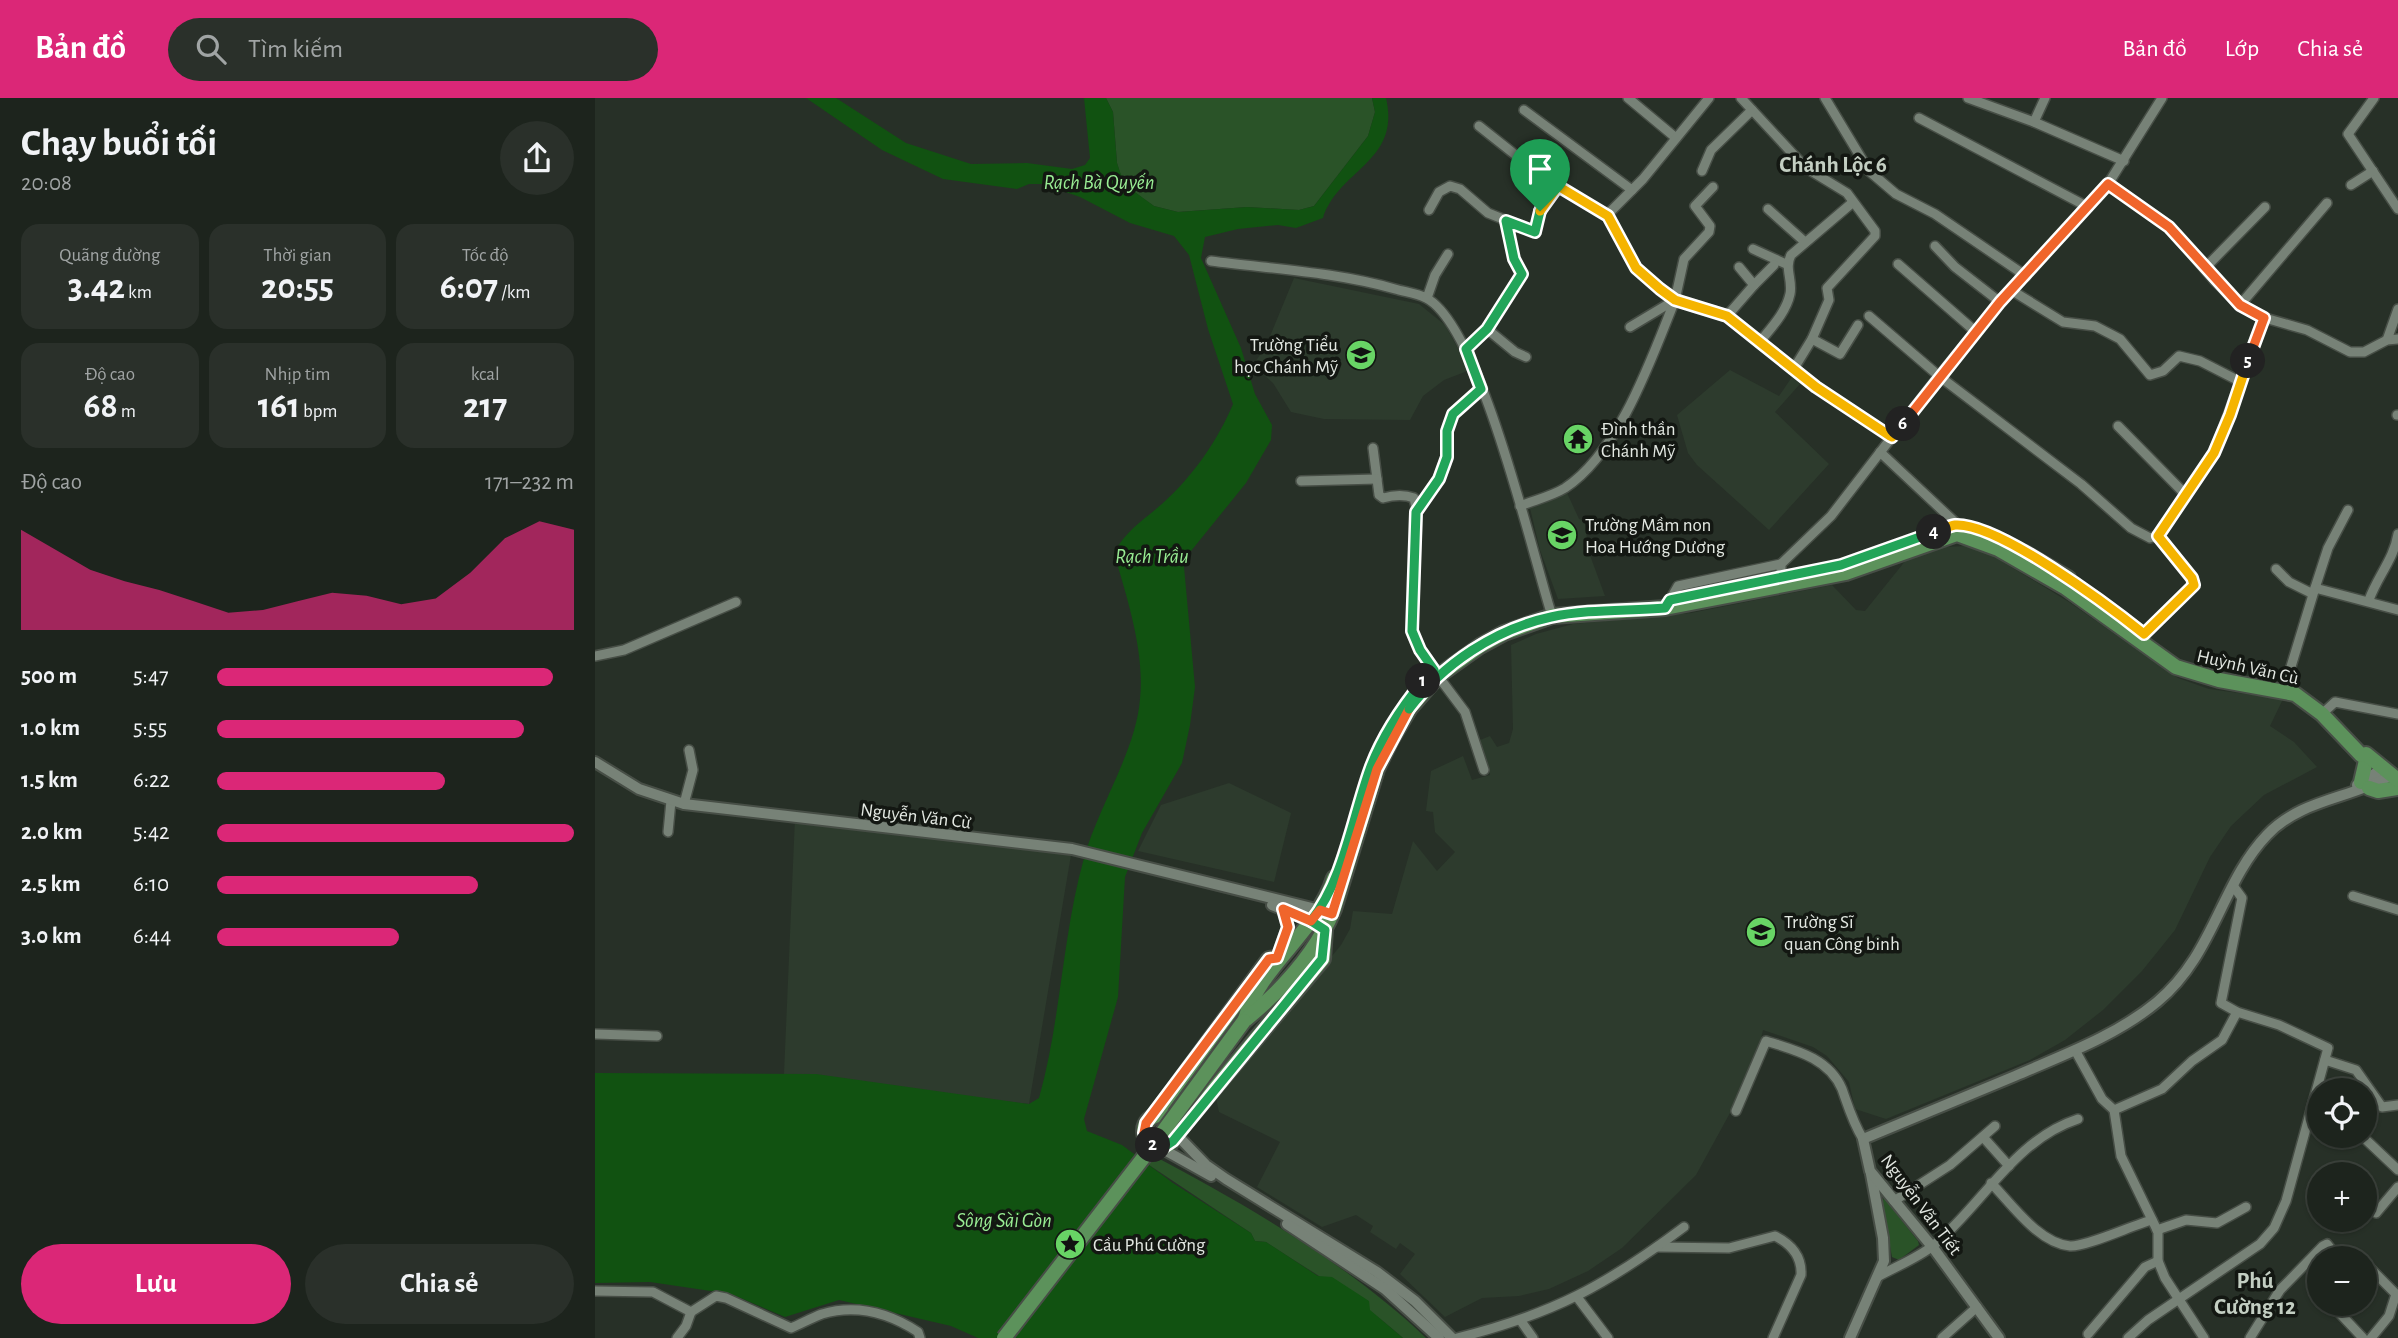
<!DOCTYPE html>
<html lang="vi">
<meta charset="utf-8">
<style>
body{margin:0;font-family:"Alegreya Sans",sans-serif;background:#2a302a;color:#f1f3f6;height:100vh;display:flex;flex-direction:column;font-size:26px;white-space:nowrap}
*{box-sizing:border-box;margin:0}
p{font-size:23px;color:#a0a4a4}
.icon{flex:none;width:38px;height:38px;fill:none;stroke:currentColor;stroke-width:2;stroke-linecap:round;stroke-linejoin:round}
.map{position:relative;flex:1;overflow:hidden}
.panel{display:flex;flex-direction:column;background:#1d241d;width:595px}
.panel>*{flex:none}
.controls{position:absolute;left:1712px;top:980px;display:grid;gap:14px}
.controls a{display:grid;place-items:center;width:70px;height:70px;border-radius:50%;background:#1d241d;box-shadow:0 2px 5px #0004,0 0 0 2px #3b413b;font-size:35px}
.pin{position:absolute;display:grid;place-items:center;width:60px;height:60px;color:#fff;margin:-72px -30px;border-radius:50% 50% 50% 0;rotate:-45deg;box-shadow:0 0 7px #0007}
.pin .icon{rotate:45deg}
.km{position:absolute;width:35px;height:35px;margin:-18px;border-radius:50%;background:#222;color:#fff;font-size:19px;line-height:35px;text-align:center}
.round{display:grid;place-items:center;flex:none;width:74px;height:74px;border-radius:37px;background:#2a302a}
.summary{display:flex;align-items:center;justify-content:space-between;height:119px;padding:0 21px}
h1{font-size:38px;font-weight:700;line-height:52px}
.stats{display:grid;grid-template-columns:repeat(3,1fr);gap:10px;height:119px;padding:7px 21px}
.stats div{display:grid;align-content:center;border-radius:18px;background:#2a302a;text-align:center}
.stats b{font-size:35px;font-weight:700}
.stats small{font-size:19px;font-weight:400}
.stats p{font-size:19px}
.chart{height:196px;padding:14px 21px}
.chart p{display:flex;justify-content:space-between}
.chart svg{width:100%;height:126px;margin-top:7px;fill:#db2777;opacity:.7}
.action{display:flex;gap:14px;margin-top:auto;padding:14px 21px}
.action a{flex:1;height:80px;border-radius:42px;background:#db2777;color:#fff;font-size:28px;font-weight:700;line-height:80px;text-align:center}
.action a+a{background:#2a302a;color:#f1f3f6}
ul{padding:0 21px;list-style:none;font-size:23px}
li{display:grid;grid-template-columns:112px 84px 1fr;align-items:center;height:52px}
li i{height:18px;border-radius:9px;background:#db2777}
header{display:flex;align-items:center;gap:42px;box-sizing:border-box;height:98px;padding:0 35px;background:#db2777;color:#fff}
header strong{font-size:33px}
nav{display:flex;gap:38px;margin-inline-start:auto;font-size:24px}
.search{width:490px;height:63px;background:#2a302a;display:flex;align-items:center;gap:18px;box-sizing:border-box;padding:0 24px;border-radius:38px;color:#a0a4a4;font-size:26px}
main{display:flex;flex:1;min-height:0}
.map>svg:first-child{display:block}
.built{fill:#2d3b2d}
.green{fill:#2a5328}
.water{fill:#115211}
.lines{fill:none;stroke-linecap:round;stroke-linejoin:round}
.minor-casing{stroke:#474e46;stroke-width:12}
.tertiary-casing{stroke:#474e46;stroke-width:14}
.primary-casing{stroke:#474e46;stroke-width:18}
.minor{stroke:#778277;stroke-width:9}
.tertiary{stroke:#778277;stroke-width:10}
.primary{stroke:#5c925b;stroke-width:14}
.primary-bridge-casing{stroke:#474e46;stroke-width:18;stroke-linecap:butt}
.primary-bridge{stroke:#5c925b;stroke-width:14}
.split-1-casing{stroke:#fff;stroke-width:14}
.split-2-casing{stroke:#fff;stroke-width:14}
.split-3-casing{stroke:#fff;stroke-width:14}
.split-4-casing{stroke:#fff;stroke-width:14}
.split-5-casing{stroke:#fff;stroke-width:14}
.split-6-casing{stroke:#fff;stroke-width:14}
.split-7-casing{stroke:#fff;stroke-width:14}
.split-1{stroke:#22a559;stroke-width:9}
.split-2{stroke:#22a559;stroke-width:9}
.split-3{stroke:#f0652b;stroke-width:9}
.split-4{stroke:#22a559;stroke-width:9}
.split-5{stroke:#f5b400;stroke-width:9}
.split-6{stroke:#f0652b;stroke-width:9}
.split-7{stroke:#f5b400;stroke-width:9}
.labels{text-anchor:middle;stroke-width:7;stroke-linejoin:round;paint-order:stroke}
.poi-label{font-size:19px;fill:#e3e8e2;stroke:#131712;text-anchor:start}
.street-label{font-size:19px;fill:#e3e8e2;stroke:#131712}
.water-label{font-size:21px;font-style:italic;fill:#98ec93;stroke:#131712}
.quarter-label{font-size:23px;font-weight:bold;fill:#c3cec2;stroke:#131712}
</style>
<header>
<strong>Bản đồ</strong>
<div class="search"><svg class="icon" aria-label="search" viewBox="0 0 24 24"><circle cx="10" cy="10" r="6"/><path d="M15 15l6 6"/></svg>Tìm kiếm</div>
<nav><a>Bản đồ</a><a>Lớp</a><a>Chia sẻ</a></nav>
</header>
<main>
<section class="panel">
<div class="summary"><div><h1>Chạy buổi tối</h1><p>20:08</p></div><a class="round"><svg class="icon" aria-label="share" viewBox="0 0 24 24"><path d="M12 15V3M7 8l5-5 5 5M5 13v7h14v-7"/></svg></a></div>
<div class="stats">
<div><p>Quãng đường</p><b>3.42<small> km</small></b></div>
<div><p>Thời gian</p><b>20:55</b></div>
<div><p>Tốc độ</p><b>6:07<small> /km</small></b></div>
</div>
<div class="stats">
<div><p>Độ cao</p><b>68<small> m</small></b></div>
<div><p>Nhịp tim</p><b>161<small> bpm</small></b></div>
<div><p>kcal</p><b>217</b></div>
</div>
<div class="chart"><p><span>Độ cao</span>171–232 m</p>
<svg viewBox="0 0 160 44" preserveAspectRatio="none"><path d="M0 44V9L10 16L20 23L30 27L40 30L50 34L60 38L70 37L80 34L90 31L100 32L110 35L120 33L130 24L140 12L150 6L160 9V44z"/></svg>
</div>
<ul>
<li><b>500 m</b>5:47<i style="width:94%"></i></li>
<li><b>1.0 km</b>5:55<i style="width:86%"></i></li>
<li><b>1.5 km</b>6:22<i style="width:64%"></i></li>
<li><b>2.0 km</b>5:42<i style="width:100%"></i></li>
<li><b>2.5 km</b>6:10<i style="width:73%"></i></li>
<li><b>3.0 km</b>6:44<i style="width:51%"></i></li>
</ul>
<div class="action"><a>Lưu</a><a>Chia sẻ</a></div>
</section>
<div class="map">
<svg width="1803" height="1240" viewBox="0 0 1803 1240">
<rect width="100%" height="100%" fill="#273027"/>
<g class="built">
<path d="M699,180L824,206L850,227L875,272L849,282L828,298L815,322L729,321L696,314L678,285L658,267L671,248Z"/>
<path d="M1135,272L1184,298L1197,279L1205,286L1180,314L1234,366L1174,432L1102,367L1093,355L1082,317Z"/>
<path d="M972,395L984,421L990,423L993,452L1010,498L963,501L945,452L935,410Z"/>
<path d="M1371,448L1393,455L1474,504L1583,580L1614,591L1688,601L1675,628L1699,644L1722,669L1669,697L1636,728L1615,759L1580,832L1547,873L1508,912L1470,942L1435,962L1291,1021L1260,1011L1254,984L1232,958L1218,949L1168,932L1161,960L1141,1004L1101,1077L1027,1150L993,1173L954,1191L924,1198L887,1200L850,1219L805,1176L820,1156L805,1145L801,1151L775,1134L778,1128L761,1117L727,1129L662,1089L685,1044L624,1014L621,1000L746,847L755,831L758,813L797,816L818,743L842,773L860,754L840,734L838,714L831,713L836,673L868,658L877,682L895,677L885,642L895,638L902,649L914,645L918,631L916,547L941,536L978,526L1096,515L1237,487L1261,512L1270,513L1311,462L1348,449Z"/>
<path d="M634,685L696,715L679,784L543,753L566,707Z"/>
<path d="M200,720L477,751L434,1006L189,976Z"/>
</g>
<g class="green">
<path d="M511,0H777L780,14L773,38L719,108L704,112L652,109L583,114L559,108L529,87L522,65L518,14Z"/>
<path d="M559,1058C649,1105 759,1170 831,1240H808C766,1202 718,1175 671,1144L660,1143L656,1135L554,1067Z"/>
<path d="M1289,1100L1323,1143L1324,1147L1304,1162L1297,1159L1287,1104Z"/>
</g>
<path class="water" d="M211,0H241L311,45L376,66L432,65L477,71L490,67L495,60L489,0H511L518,14L522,65L529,86L559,108L583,114L652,109L704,112L719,108L773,38L780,14L777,0H791C806,64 744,71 728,120L701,130L683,127L643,131L610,139L606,160L646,250L660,296L677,327L676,342L651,385L592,458L589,469L600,589L595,627L587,665L547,735L530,779L523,899L489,1021L492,1033L527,1047L578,1085L656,1135L660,1143L671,1144L723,1178L737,1179L774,1203L775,1212L808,1240H383L356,1228L244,1202L190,1219L136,1196L55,1184L0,1185V975L221,976L434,1006L444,1000C466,922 467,839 489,760C503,709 541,653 545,601C550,554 532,500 519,455C531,432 549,422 568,405C598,378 623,342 638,306L613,231L594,157L579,138L535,125L485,99L447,86H434L422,91L348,81L287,52Z"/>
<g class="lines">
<g class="minor-casing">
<g id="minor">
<path d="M1033,0L1081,40"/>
<path d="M1114,0L1048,81L1016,113L1013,118L1041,170L1065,191L1080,202L1132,218L1221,289L1297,339"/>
<path d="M1146,0L1211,70L1252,95L1280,133V138L1232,190L1234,202L1217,241L1198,272"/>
<path d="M1230,0L1274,73L1301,96L1340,116L1431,178"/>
<path d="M1373,0L1439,24L1529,63"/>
<path d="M1779,0L1753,36L1803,111"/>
<path d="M929,12L1037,92"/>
<path d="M1324,20L1493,109"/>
<path d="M1439,24L1450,0"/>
<path d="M884,28L952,82L1013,118"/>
<path d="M1107,73L1116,52L1157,12"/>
<path d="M1513,86L1574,129L1620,183L1645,207L1663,218L1712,232L1755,254H1769L1792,242L1803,241"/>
<path d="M1756,87L1778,73"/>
<path d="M1173,111L1210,144"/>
<path d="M834,112L844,94L855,88L865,91L893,115L940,134L945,113L963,88"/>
<path d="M1340,148L1360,169L1405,204"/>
<path d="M1158,151L1191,166"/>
<path d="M616,163C677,171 741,174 800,191C810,194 822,195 831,200C885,227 937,455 957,518"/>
<path d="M1303,166L1381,234"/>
<path d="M1610,170L1670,109"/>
<path d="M1159,187L1179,167"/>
<path d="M1416,192L1468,224L1500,228L1525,241L1555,277L1568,273L1584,258L1605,263L1646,284"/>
<path d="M832,200L840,177L853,156"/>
<path d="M1645,207L1732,105"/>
<path d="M1132,218L1159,187L1144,169"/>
<path d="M1035,229L1080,202L1089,161L1114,134L1115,128L1100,108L1118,89"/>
<path d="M892,231L920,254L931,259"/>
<path d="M1217,241L1245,256L1263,227"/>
<path d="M1792,242L1803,211"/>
<path d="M1164,245C1175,231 1191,215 1195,196C1198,182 1189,170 1196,157L1257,105"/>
<path d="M871,251L892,231L927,176L919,161L911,123"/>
<path d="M1802,317H1803"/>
<path d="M1523,328L1591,397"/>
<path d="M778,350L784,397L788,400C799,397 808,396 819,400L822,414"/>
<path d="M1285,354L1363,427"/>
<path d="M706,383L782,381"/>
<path d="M925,408C940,402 957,398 970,390C1024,355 1057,259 1080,202"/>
<path d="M1563,438L1555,440L1536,430L1486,386L1344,278L1405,204L1513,86L1567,0"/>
<path d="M1681,471L1694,484L1716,495"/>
<path d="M1186,479V466L1236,418L1344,278L1274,218"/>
<path d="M1720,490L1733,450L1753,412"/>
<path d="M1075,502L1083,488L1186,466"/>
<path d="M1774,502C1782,479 1799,461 1803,436"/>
<path d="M1549,536L1599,487L1597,480L1563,438L1619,355L1669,220"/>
<path d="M0,558L29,552L141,504"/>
<path d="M839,572L825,552L817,533L822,414L844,381L852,359V333L858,316L886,291"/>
<path d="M843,578L870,614L889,672"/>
<path d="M1691,585L1720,490L1803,512"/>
<path d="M1727,616L1740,604L1803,616"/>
<path d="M89,706L98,672L94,652"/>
<path d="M73,734L76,703"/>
<path d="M1758,798L1803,812"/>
<path d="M0,936L62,938"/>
<path d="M1480,952L1507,1001L1519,1012"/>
<path d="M1730,962L1761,972L1787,1009L1803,1007"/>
<path d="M1141,1013L1171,943C1200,952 1234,960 1247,991C1253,1008 1258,1025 1268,1041"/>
<path d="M1767,1038L1803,1072"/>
<path d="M1388,1039L1414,1068"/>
<path d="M1396,1085C1416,1105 1443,1145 1475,1148C1491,1149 1538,1127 1557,1122"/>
<path d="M1299,1103L1355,1067L1400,1028"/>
<path d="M1781,1115L1803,1089"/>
<path d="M1562,1132L1591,1122L1622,1125L1651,1109"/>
<path d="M1062,1149L1134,1150L1180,1138C1196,1146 1207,1158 1206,1177L1178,1240"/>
<path d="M1769,1164L1801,1196L1794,1218L1776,1240"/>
<path d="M1282,1179C1300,1169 1323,1160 1339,1147C1388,1106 1419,1042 1483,1021"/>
<path d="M0,1193L58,1194L96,1214L121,1198L131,1200L196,1230C206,1226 216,1220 227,1216C261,1206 294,1215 323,1234L325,1240"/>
<path d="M982,1199L1013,1240"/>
<path d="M1736,1206L1768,1240"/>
<path d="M926,1223L938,1240"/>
<path d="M1493,1236L1550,1169L1563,1163"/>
<path d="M82,1240L91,1228L96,1214"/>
<path d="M862,1240C958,1216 1010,1188 1089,1129"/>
<path d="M1347,1240L1382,1209"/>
<path d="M1533,1240L1553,1222L1665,1146L1679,1130L1691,1103L1733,950L1684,927L1642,914L1626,905L1647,800L1639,789"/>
<path d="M1609,1240L1570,1180L1563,1163V1134L1526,1058L1519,1012L1567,991L1597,963L1627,942L1642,914"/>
<path d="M1655,1240L1685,1192L1728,1148L1732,1146L1743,1160"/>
</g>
</g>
<g class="tertiary-casing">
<g id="tertiary">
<path d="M0,664L44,691L89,706L477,751L725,812"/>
<path d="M1762,687L1787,671"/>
<path d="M677,807L717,823"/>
<path d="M683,857L693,829L688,811"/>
<path d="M581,1036L611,1067L631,1081L782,1174L820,1203L857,1240"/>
<path d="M564,1049L616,1078"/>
<path d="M692,1126L790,1191L844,1240"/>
<path d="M1255,1240L1289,1163L1288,1140L1276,1076"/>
<path d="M1404,1240L1339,1151L1275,1073L1268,1041C1319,1020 1369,999 1420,978C1468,957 1521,938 1562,904C1619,857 1626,785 1672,737C1706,701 1755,701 1795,678"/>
</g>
</g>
<g class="primary-casing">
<g id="primary">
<path d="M1430,455L1473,480"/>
<path d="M1766,684L1772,658"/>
<path d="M1774,690L1783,693L1803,690"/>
<path d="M650,921C665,867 722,834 739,780"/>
<path d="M649,923C686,893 721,855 739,811L782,671L796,642L815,610L843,578L885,548L909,535L957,518L1070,510L1251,475L1362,436L1403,451L1471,490L1581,569L1624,582L1700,596L1727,616L1766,657L1771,656L1803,682"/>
<circle cx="565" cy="1033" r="16"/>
<path d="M559,1018L674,861L682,860"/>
<path d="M581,1036L728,861L730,832"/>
</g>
</g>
<use href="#minor" class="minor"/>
<use href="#tertiary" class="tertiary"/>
<use href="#primary" class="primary"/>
<g class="primary-bridge-casing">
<path id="primary-bridge" d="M409,1240L559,1046L649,923"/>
</g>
<use href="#primary-bridge" class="primary-bridge"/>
</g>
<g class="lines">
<g class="split-1-casing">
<path id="split-1" d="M828,583L839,572L825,552L817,533L821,414L844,381L852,359V333L858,316L886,291L871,251L892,231L927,176L919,161L911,123L940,134L945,113"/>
</g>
<g class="split-2-casing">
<path id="split-2" d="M558,1047L569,1049L578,1043L727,861L730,832L716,823C749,781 757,721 775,671C787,638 806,610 828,583"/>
</g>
<g class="split-3-casing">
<path id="split-3" d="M558,1047L549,1035L551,1025L674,861L682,860L693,829L688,811L716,823L725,812L737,816L782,671L814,611"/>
</g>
<g class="split-4-casing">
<path id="split-4" d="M814,611C848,566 900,531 956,519C992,511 1033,513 1070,510L1075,502L1246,467L1339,434"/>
</g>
<g class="split-5-casing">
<path id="split-5" d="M1339,434C1346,432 1353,428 1360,427C1402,424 1514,508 1549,536L1599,487L1597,480L1563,438L1619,355L1635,317L1653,263"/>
</g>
<g class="split-6-casing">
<path id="split-6" d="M1308,326L1405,204L1513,86L1574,129L1645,207L1669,220L1653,263"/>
</g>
<g class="split-7-casing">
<path id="split-7" d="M945,113L963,88L1013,118L1041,170L1065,191L1080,202L1132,218L1221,289L1295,338L1297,339L1308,326"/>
</g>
<use href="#split-1" class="split-1"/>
<use href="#split-2" class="split-2"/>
<use href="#split-3" class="split-3"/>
<use href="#split-4" class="split-4"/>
<use href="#split-5" class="split-5"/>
<use href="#split-6" class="split-6"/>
<use href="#split-7" class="split-7"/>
</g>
<defs>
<g id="school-disc" transform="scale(1.575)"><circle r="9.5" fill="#68d465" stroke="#131712"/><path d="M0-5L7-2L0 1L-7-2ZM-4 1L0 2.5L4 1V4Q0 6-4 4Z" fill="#111"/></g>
<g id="temple-disc" transform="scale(1.575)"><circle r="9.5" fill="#68d465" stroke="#131712"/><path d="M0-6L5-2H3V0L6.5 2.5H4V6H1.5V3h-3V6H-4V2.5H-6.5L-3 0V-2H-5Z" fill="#111"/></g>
<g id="university-disc" transform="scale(1.575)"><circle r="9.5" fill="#68d465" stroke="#131712"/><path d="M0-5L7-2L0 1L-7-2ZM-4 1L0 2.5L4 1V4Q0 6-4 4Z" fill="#111"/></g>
<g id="sight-disc" transform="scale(1.575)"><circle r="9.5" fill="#68d465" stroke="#131712"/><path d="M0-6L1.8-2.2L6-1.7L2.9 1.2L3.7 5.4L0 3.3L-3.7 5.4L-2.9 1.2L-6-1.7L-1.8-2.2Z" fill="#111"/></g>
</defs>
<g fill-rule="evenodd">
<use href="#school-disc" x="766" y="257"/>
<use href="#temple-disc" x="983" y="341"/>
<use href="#school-disc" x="967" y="437"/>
<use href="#university-disc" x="1166" y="834"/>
<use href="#sight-disc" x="475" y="1146"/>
</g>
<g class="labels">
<g class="poi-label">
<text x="743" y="253" text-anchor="end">Trường Tiểu<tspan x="743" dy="22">học Chánh Mỹ</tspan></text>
<text x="1006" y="337">Đình thần<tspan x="1006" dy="22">Chánh Mỹ</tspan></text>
<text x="990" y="433">Trường Mầm non<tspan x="990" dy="22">Hoa Hướng Dương</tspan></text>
<text x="1189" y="830">Trường Sĩ<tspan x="1189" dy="22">quan Công binh</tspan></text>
<text x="498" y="1153">Cầu Phú Cường</text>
</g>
<g class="street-label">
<text transform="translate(1653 568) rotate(13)" y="7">Huỳnh Văn Cù</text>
<text transform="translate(321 717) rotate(7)" y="7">Nguyễn Văn Cừ</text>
<text transform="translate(1327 1106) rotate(53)" y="7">Nguyễn Văn Tiết</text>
</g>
<g class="water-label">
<text x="504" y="91">Rạch Bà Quyến</text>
<text x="557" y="465">Rạch Trầu</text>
<text x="409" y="1129">Sông Sài Gòn</text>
</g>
<g class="quarter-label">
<text x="1238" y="74">Chánh Lộc 6</text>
<text x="1660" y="1190">Phú<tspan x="1660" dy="26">Cường 12</tspan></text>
</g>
</g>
</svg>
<div class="controls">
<a><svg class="icon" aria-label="locate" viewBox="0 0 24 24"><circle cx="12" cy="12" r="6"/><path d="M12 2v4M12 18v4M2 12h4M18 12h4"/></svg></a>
<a>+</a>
<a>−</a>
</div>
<div class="pin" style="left:945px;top:113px;background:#1e9e55"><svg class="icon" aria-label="arrive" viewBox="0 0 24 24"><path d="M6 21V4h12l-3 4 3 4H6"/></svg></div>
<b class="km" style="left:828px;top:583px">1</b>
<b class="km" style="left:558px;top:1047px">2</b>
<b class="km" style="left:1339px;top:434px">4</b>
<b class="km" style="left:1653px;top:263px">5</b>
<b class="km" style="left:1308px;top:326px">6</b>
</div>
</main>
